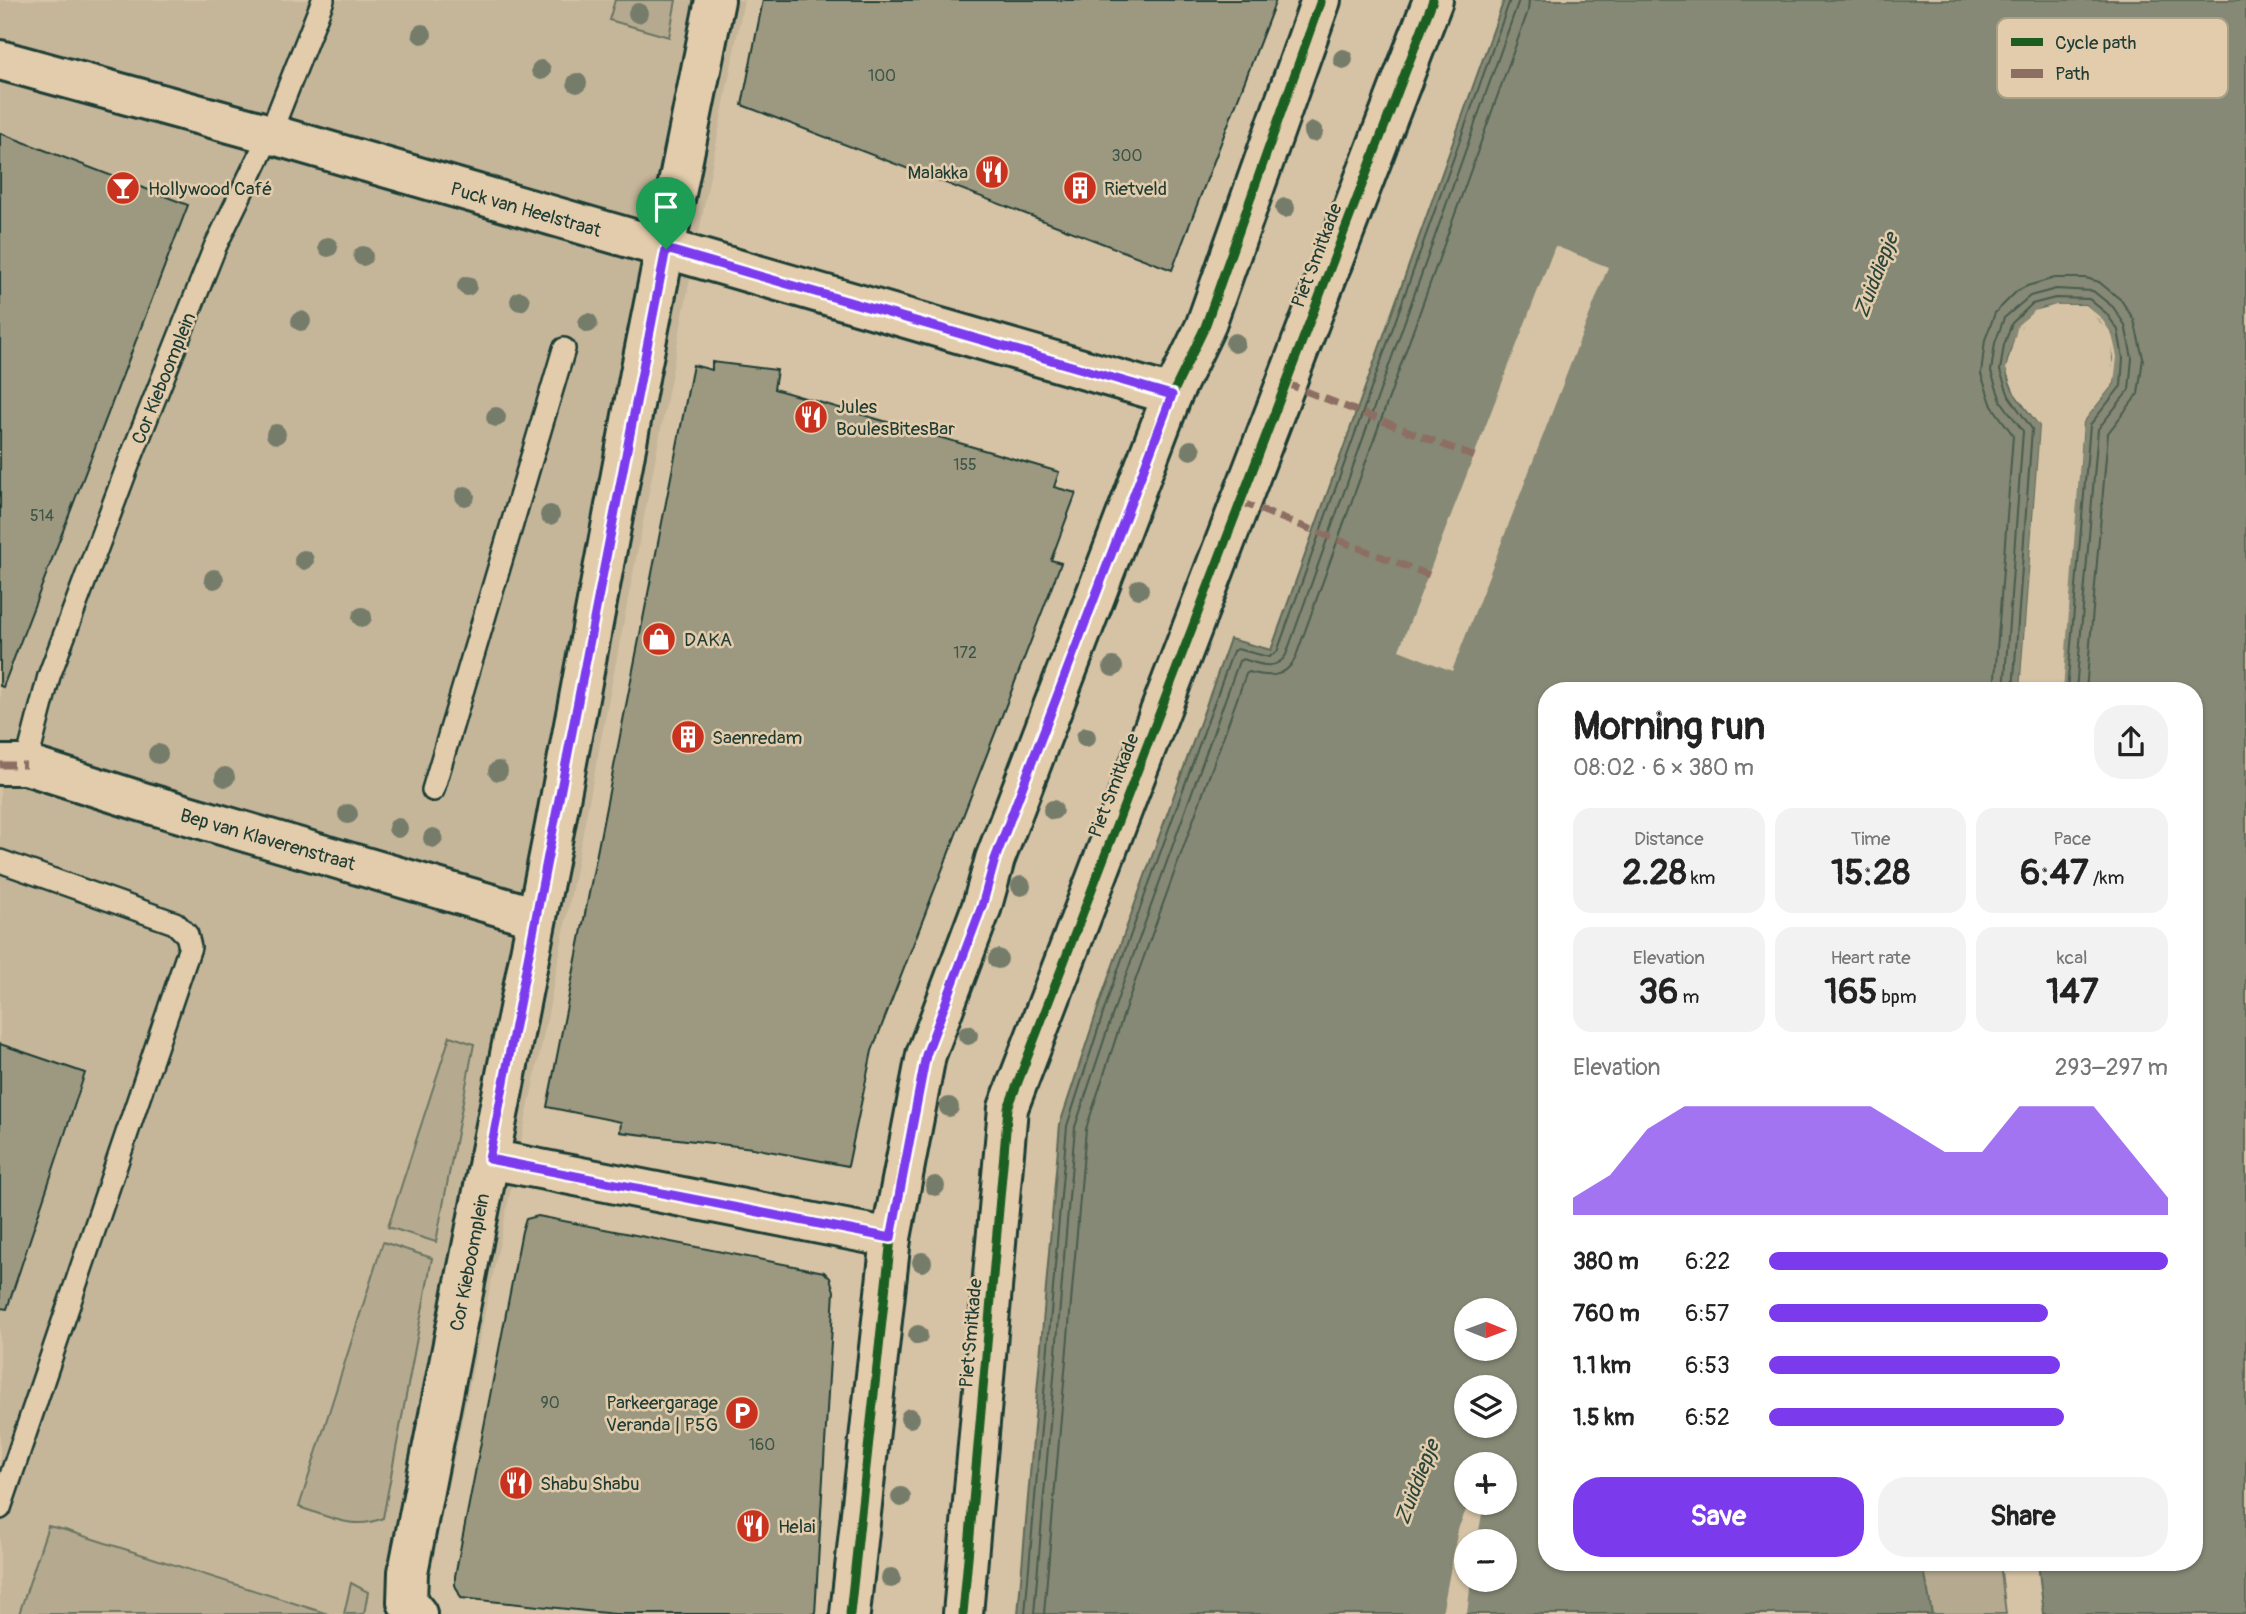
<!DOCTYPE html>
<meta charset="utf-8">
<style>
body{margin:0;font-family:Pangolin,sans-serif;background:#f2f2f2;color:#222;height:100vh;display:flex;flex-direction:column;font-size:26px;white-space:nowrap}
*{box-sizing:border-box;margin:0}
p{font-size:23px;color:#767676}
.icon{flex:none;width:38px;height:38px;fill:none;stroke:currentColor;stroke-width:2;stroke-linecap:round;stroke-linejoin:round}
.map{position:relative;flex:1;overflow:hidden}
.drawer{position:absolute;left:1538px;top:682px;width:665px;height:889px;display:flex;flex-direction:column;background:#fff;border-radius:28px;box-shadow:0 2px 5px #0004}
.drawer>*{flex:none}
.needle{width:46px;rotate:91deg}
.buttons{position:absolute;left:1454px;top:1298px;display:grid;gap:14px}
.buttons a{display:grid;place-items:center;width:63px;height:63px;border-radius:50%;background:#fff;box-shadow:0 2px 5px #0004;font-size:35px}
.pin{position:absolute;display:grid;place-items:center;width:60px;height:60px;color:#fff;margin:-72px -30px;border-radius:50% 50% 50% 0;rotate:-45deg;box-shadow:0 0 7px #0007}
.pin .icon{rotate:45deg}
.round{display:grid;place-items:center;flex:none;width:74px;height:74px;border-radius:28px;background:#f2f2f2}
.headline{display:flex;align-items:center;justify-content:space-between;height:119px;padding:0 35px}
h1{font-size:38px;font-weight:700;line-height:52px}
.metrics{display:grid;grid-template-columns:repeat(3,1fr);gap:10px;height:119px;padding:7px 35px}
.metrics div{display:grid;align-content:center;border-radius:18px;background:#f2f2f2;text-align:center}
.metrics b{font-size:35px;font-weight:700}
.metrics small{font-size:19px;font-weight:400}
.metrics p{font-size:19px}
.chart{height:196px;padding:14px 35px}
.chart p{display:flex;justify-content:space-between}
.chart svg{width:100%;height:126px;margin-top:7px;fill:#7c3aed;opacity:.7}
.action{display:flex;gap:14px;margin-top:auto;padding:14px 35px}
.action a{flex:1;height:80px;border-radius:28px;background:#7c3aed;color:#fff;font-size:28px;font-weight:700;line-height:80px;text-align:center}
.action a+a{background:#f2f2f2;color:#222}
ul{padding:0 35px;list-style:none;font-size:23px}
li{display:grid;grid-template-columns:112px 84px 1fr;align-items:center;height:52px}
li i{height:18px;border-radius:9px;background:#7c3aed}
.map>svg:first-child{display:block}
.built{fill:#c5b69a}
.green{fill:#b5aa90;stroke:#6a7462;stroke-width:2}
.water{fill:#868974;stroke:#5d6b5a;stroke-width:2;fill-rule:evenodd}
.pier{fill:#d6c3a5}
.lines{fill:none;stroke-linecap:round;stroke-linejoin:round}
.shore{stroke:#485b4e;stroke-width:2}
.building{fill:#9d9981;stroke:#1f3d34;stroke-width:2}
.lane-casing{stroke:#1f3d34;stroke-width:26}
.street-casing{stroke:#1f3d34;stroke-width:44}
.lane{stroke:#e2ccac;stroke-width:21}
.street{stroke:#e2ccac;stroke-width:38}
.quiet{stroke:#8d6e63;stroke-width:7;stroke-dasharray:14 7;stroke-linecap:butt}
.cycleway-casing{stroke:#e2ccac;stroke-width:13}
.cycleway{stroke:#1b5e20;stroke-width:9}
.tree{fill:#757c6a}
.route-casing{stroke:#fff;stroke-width:14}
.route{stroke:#7c3aed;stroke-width:9}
.labels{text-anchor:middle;stroke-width:5;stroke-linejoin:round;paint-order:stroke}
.number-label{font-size:16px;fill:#3e5447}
.poi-label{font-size:19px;fill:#1f3d34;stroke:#e2ccac;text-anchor:start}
.street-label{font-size:19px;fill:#1f3d34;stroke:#e2ccac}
.water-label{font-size:21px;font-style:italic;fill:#29453a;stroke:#e2ccac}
.key{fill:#e2ccac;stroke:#a8a188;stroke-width:2}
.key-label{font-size:19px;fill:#1f3d34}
</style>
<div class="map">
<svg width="2246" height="1614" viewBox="0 0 2246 1614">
<rect width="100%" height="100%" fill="#d6c3a5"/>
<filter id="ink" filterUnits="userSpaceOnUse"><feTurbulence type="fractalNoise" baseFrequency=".0143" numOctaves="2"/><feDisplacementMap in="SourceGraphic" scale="14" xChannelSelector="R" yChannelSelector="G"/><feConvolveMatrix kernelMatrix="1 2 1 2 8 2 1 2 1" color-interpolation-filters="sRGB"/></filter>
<g filter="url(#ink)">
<path class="built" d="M0,0H744L546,1024L421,1614H0Z"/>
<g class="green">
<path d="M615,0H676L669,37L609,20Z"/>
<path d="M450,1036L474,1044L436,1242L388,1227Z"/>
<path d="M383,1242L432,1258L383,1518C354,1531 327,1516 299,1507Z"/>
<path d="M48,1526L65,1530L328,1614H19Z"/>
<path d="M1766,1563H2000L2006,1614H1762Z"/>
<path d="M351,1583L368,1592L364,1614H344Z"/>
</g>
<path class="water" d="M1504,0H2246V1614H2044L2038,1563H2194V691H2060L2083,422L2114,383L2112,334L2086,305C2050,305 2024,304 2013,344C2011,351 2006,362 2007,370C2008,391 2028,410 2040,426L2020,691H1547V1563H1923L1932,1614H1018L1060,1124L1104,990L1230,639L1271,650ZM1466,1311H1505V1349H1466ZM1466,1388H1505V1426H1466ZM1466,1465H1505V1503H1466ZM1466,1542H1505V1580H1466Z"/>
<g class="pier">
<path d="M1555,246L1608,267L1452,671L1399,650Z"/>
<path d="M2056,305H2086L2101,318L2112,334L2117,357L2114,383L2083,422L2063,691H2056L2079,421L2111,382L2113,358L2109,335L2099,320L2084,308H2057L2035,314L2021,327L2010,369L2018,391L2043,425L2023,691H2020L2040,426L2015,393L2006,369L2018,325L2034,311Z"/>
<path d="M1469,1503H1484L1477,1542H1466V1580H1471L1467,1614H1442L1458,1529Z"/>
</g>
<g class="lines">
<g class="shore">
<path d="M1994,691L2013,435L1992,406L1981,374L1985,340L1995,313L2017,291L2027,286L2055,278H2086L2099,282L2121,300L2134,320L2143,358L2138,394L2108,433L2086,691"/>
<path d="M2004,691L2023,431L2001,401L1991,372L1995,343L2004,318L2030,296L2056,289L2093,291L2113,307L2125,325L2132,358L2129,390L2098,429L2076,691"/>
<path d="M2013,691L2032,429L2009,396L2000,371L2004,345L2012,323L2032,304L2055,298L2089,299L2106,313L2118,330L2123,358L2121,386L2090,425L2067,691"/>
<path d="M1025,1614L1067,1126L1110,992L1233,651L1237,649L1269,657L1277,652L1510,0"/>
<path d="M1034,1614L1075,1127L1119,995L1239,661L1243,659C1259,664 1275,672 1286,655L1519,0"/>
<path d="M1044,1614L1086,1129L1129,998L1246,674L1249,672C1268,677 1284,679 1295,659L1528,11L1529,0"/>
</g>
</g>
<g class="building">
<path d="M763,0H1276L1172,270L742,105Z"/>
<path d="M0,133L188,205L3,687L0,686Z"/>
<path d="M712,362L777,370L774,389L1059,472L1054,487L1076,493L1051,560L1061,563L872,1051L848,1166L753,1148L620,1132L621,1122L547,1107L693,365L712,370Z"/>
<path d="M0,1044L85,1073L7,1309L0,1308Z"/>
<path d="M538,1216L824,1272L830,1278L834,1291L815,1614H615L461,1598L455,1585V1576L522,1231L526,1219Z"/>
</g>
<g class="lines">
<g class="lane-casing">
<g id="lane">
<path d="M26,765L49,676L130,460L215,247L270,134L323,0"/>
<path d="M433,790L564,349"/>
<path d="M0,861L175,923L187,935L190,947L0,1508"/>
</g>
</g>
<g class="street-casing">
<g id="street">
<path d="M0,60L270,134L1172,395"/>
<path d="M0,765H26L143,802L536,917"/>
<path d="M489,1159L891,1238"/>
<path d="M417,1614L407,1602L408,1572L555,826L640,373L715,0"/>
<path d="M850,1614L891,1238L926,1055L982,906L995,859L1172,395L1205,327L1321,0"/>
<path d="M963,1614L1008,1108L1433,0"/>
</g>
</g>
<use href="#lane" class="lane"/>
<use href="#street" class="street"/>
<g class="quiet">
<path d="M1285,383L1475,457"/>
<path d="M1240,502L1429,575"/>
<path d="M0,765H26"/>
</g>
<g class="cycleway-casing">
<g id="cycleway">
<path d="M850,1614L891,1238L926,1055L982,906L995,859L1172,395L1205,327L1321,0"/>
<path d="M963,1614L1008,1108L1433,0"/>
</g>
</g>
<use href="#cycleway" class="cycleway"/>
</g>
<g class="tree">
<circle cx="638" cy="13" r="10"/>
<circle cx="422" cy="34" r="10"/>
<circle cx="1343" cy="59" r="10"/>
<circle cx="541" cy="70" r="10"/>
<circle cx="577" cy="83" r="10"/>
<circle cx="1313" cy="132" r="10"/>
<circle cx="1285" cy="208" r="10"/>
<circle cx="328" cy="247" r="10"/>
<circle cx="363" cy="256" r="10"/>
<circle cx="467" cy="286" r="10"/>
<circle cx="520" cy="301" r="10"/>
<circle cx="301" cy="321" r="10"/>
<circle cx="588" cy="323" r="10"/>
<circle cx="1235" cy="343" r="10"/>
<circle cx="496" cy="417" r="10"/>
<circle cx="276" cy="434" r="10"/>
<circle cx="1191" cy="450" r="10"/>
<circle cx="465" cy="496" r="10"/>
<circle cx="550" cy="515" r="10"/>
<circle cx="304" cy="560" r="10"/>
<circle cx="214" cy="579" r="10"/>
<circle cx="1139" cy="589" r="10"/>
<circle cx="362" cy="617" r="10"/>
<circle cx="1113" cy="667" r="10"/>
<circle cx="1086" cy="737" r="10"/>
<circle cx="158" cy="754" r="10"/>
<circle cx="498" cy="771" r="10"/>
<circle cx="225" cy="777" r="10"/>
<circle cx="1053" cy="810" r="10"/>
<circle cx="348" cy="814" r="10"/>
<circle cx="398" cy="828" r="10"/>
<circle cx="433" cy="838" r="10"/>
<circle cx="1021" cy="886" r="10"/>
<circle cx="998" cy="959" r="10"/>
<circle cx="968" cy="1035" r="10"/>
<circle cx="949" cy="1107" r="10"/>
<circle cx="935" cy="1186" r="10"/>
<circle cx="922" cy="1262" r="10"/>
<circle cx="918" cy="1335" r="10"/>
<circle cx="910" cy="1418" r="10"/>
<circle cx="901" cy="1497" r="10"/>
<circle cx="891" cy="1578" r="10"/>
</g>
</g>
<g class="lines" filter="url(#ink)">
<g class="route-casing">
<path id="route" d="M666,249L1172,395L995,859L982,906L926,1055L891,1238L489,1159Z"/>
</g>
<use href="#route" class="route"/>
</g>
<defs>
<g id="restaurant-disc" transform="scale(1.75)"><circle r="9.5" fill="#c8321e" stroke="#e2ccac"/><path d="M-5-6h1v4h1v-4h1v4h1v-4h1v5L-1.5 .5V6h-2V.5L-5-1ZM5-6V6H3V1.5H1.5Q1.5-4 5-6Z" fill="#fff"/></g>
<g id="bar-disc" transform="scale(1.75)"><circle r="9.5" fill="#c8321e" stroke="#e2ccac"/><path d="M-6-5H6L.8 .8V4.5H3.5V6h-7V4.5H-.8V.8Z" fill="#fff"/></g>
<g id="building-disc" transform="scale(1.75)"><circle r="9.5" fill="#c8321e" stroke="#e2ccac"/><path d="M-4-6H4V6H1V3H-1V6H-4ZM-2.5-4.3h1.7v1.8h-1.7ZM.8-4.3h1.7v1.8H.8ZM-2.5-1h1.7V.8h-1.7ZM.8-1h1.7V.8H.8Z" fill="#fff"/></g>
<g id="shop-disc" transform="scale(1.75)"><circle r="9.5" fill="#c8321e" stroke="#e2ccac"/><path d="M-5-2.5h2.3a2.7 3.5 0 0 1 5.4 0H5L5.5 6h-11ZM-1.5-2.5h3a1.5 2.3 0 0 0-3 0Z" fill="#fff"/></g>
<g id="parking-disc" transform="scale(1.75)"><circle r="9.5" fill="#c8321e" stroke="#e2ccac"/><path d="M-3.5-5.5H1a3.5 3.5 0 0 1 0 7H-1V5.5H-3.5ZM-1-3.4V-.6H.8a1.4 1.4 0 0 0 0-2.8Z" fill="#fff"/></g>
</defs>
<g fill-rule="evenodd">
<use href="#restaurant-disc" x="992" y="172"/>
<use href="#bar-disc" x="123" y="188"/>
<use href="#building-disc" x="1080" y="188"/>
<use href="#restaurant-disc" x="811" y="417"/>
<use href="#shop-disc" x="659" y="639"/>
<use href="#building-disc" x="688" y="737"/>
<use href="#parking-disc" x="742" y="1413"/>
<use href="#restaurant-disc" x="516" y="1483"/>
<use href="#restaurant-disc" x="753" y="1526"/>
</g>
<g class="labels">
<g class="number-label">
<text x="882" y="81">100</text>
<text x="1127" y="161">300</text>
<text x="965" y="470">155</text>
<text x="42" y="521">514</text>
<text x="965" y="658">172</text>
<text x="550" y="1408">90</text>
<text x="762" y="1450">160</text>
</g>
<g class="poi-label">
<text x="968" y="179" text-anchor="end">Malakka</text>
<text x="148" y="195">Hollywood Café</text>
<text x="1104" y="195">Rietveld</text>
<text x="836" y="413">Jules<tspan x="836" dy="22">BoulesBitesBar</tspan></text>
<text x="684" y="646">DAKA</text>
<text x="712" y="744">Saenredam</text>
<text x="718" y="1409" text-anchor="end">Parkeergarage<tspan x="718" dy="22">Veranda | P5G</tspan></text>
<text x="540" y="1490">Shabu Shabu</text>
<text x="778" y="1533">Helai</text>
</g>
<g class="street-label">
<text transform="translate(526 209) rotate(16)" y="7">Puck van Heelstraat</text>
<text transform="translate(1316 255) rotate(-69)" y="7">Piet Smitkade</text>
<text transform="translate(163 378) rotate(-68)" y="7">Cor Kieboomplein</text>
<text transform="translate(1113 785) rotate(-69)" y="7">Piet Smitkade</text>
<text transform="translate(268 839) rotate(16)" y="7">Bep van Klaverenstraat</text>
<text transform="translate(469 1262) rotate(-79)" y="7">Cor Kieboomplein</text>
<text transform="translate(970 1333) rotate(-85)" y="7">Piet Smitkade</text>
</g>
<g class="water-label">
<text transform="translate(1876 275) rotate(-69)" y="7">Zuiddiepje</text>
<text transform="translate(1417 1482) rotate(-69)" y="7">Zuiddiepje</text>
</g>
</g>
<rect x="1997" y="18" width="231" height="80" rx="10" class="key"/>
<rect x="2011" y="38" width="32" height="8" fill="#1b5e20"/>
<rect x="2011" y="69" width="32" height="9" fill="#8d6e63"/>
<g class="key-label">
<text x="2055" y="49">Cycle path</text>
<text x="2055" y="80">Path</text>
</g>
</svg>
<div class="buttons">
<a><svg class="needle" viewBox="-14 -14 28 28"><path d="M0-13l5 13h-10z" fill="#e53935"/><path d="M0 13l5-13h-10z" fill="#767676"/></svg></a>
<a><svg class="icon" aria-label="layers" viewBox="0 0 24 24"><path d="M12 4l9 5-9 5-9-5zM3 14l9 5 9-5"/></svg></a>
<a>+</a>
<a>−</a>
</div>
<div class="pin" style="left:666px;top:249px;background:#1e9e55"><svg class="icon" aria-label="arrive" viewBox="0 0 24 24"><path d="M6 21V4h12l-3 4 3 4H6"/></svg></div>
<section class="drawer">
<div class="headline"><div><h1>Morning run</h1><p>08:02 · 6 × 380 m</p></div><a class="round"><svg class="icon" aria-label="share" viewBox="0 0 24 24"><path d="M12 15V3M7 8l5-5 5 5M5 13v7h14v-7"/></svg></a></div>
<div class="metrics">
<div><p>Distance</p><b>2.28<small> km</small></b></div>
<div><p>Time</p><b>15:28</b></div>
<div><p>Pace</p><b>6:47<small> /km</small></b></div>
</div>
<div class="metrics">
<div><p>Elevation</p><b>36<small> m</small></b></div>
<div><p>Heart rate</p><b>165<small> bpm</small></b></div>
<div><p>kcal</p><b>147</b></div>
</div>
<div class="chart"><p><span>Elevation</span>293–297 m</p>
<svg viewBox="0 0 160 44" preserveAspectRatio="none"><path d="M0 44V38L10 30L20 14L30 6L40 6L50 6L60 6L70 6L80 6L90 14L100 22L110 22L120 6L130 6L140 6L150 22L160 38V44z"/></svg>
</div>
<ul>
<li><b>380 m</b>6:22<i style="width:100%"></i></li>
<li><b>760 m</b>6:57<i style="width:70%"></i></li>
<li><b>1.1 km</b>6:53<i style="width:73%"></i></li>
<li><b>1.5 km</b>6:52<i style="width:74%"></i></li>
</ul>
<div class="action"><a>Save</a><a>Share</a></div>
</section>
</div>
